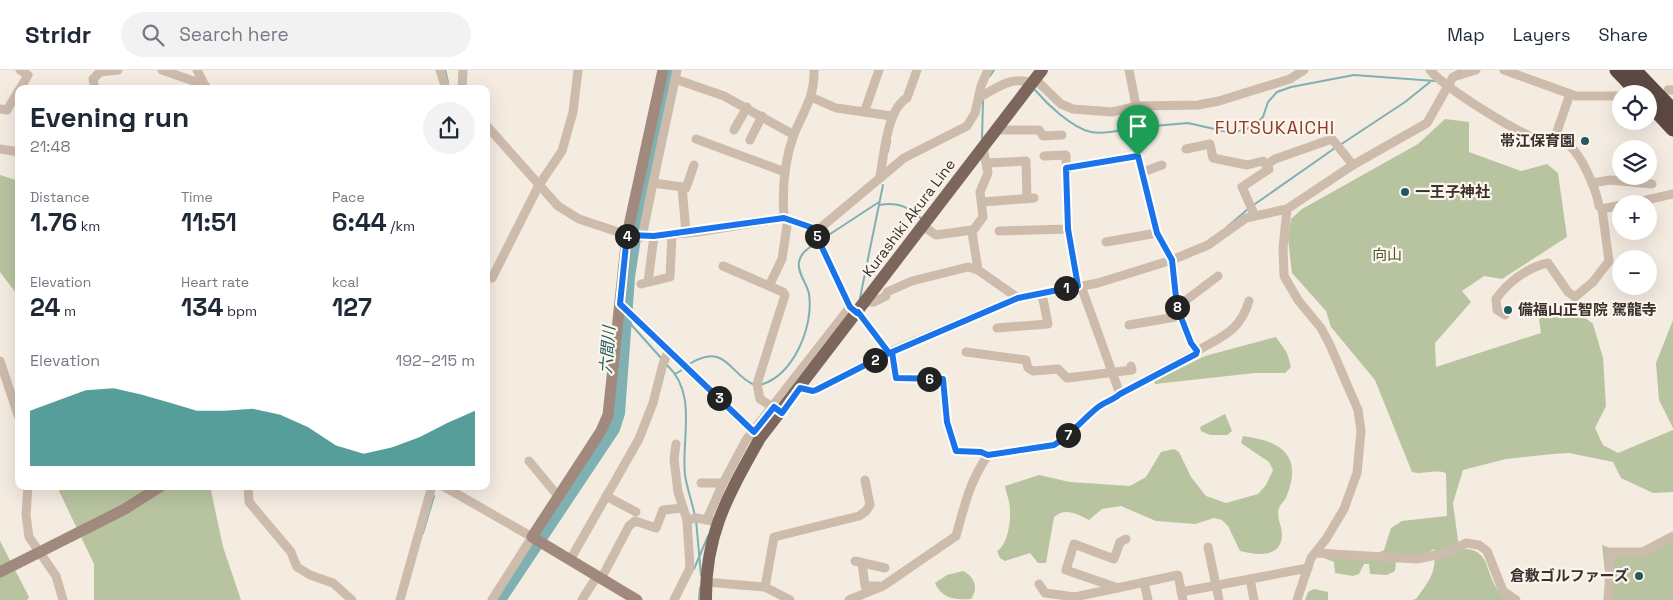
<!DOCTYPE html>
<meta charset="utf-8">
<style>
body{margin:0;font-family:"Space Grotesk","Noto Sans JP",sans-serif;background:#f2f2f3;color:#1f2937;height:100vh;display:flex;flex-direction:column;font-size:19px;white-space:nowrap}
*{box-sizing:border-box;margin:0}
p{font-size:16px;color:#747a83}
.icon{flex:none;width:28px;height:28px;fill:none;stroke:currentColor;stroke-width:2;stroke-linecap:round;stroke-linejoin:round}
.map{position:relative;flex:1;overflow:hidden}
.details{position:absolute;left:15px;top:15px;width:475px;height:405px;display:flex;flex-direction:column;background:#fff;border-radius:10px;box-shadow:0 5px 20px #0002}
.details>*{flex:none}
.buttons{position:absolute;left:1612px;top:15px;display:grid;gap:10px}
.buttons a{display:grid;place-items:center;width:45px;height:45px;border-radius:50%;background:#fff;box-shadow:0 5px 20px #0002;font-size:25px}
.pin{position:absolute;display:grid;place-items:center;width:42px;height:42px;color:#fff;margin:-51px -21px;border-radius:50% 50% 50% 0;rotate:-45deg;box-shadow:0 0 5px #0007}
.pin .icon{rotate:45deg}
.km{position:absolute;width:25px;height:25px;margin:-12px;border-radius:50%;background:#222;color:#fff;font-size:14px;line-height:25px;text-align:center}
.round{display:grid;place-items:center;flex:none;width:52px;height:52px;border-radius:26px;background:#f2f2f3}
.headline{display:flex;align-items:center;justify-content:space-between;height:85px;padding:0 15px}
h1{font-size:28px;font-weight:800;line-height:38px}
.metrics{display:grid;grid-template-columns:repeat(3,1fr);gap:8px;height:85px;padding:5px 15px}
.metrics div{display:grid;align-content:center}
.metrics b{font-size:25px;font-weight:800}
.metrics small{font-size:14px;font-weight:400}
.metrics p{font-size:14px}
.chart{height:140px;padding:10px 15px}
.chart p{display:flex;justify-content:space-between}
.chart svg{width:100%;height:90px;margin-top:5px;fill:#0f766e;opacity:.7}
header{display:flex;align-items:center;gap:30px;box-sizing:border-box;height:70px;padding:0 25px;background:#fff;border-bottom:1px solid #e0e1e3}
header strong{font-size:24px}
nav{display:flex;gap:28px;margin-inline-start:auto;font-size:18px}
.search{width:350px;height:45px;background:#f2f2f3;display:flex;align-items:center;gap:12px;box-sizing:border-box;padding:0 18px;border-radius:28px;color:#747a83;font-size:19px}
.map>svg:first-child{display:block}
.green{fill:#b8c4a0}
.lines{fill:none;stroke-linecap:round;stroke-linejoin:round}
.stream{stroke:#7fb0b2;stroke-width:2}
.river{stroke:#7fb0b2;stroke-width:12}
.street{stroke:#cdbbac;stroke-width:9}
.secondary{stroke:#a18a7d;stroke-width:11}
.primary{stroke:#7d675c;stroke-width:12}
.highway{stroke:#5c4a42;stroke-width:15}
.route-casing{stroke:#fff;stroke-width:10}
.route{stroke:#1a73e8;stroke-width:6}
.poi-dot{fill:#1f5a5e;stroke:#fbf5ee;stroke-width:2}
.labels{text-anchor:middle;stroke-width:4.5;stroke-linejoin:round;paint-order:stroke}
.poi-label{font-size:15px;font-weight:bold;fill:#3b302b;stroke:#fbf5ee;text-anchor:end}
.street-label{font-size:15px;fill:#3b302b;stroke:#fbf5ee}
.park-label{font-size:15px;fill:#4a5a2e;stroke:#fbf5ee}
.water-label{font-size:16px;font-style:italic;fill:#1f5a5e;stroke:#fbf5ee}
.quarter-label{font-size:18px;letter-spacing:1px;fill:#8c3b22;stroke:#fbf5ee}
</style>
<header>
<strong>Stridr</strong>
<div class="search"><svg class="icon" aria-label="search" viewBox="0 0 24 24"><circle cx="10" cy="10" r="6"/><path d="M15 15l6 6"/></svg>Search here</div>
<nav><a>Map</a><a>Layers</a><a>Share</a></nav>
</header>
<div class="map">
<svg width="1673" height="530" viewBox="0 0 1673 530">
<rect width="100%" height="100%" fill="#f4ebe1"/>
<g class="green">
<path d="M1445,49L1469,52V82L1521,101L1547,94L1558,103L1567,167L1502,209L1484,206L1462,221L1471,232L1435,273L1436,297L1541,263L1539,249L1567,233L1593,254L1603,288L1606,336L1595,358L1603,375L1618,383L1673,360V422L1653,423L1621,408L1613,392L1569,383L1553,384L1506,389L1463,400L1453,433L1459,478C1492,479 1483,499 1498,520C1501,524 1507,527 1511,530H1412L1416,529C1429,511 1437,503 1434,479C1422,488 1409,482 1396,492L1395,501L1387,505L1370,504L1369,494H1364L1359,504L1353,506L1335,503L1334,492L1324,488L1323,485L1378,483L1384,480L1391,458L1402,451L1447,446L1446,403C1434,399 1424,405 1412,402L1375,310L1331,257L1326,241L1292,203L1288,168L1291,149L1302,139L1418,74Z"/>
<path d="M0,105L19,111V227L0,202Z"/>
<path d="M1673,250V358L1659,330L1656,293Z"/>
<path d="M1276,267L1287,283L1291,297L1285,303H1255L1155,314L1154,311L1205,286Z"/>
<path d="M1225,344L1232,361L1227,365H1210L1201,361L1200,357Z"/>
<path d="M1243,366C1280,371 1303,384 1287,425C1286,430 1281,433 1279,438C1276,447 1282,456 1282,464C1282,489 1256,485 1240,481L1228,456L1222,450L1214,448L1195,454L1156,451L1121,436L1102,439L1089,450C1077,444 1065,437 1054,447L1046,493H1038L1030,483L1005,491L1000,488L997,481C1009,474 1012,445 1009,432C1008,426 1006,423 1005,416L1039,405L1070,412L1130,416L1146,407L1161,382L1174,379L1179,382L1191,407L1206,426L1226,433L1258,424L1266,415L1273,400L1269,392L1241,373Z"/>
<path d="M63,416H210L223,477L241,530H94V494L59,421Z"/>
<path d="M1673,467V530H1608L1602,475L1629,485Z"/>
<path d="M0,471L29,527L27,530H0Z"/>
<path d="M963,501C974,506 979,518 971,529C956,530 942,529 935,513L947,505Z"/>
<path d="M1314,519L1328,522V530H1305L1308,522Z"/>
</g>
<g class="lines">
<g class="stream">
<path d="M445,0L448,12"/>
<path d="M1454,3L1461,0"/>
<path d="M990,6L994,0"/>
<path d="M1035,20C1047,34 1072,58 1091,62C1103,65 1121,60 1134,58"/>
<path d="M1142,57L1188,53L1232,63L1253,57L1263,47L1268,32L1277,22L1291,17L1354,5L1435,11"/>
<path d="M982,68L983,31"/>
<path d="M1340,75L1405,32L1430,12"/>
<path d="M888,81L890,71"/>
<path d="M1255,134L1335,78"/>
<path d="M879,135C898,132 907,136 922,149"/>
<path d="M1227,157L1248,139"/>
<path d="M821,170L879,132"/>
<path d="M860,228L883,115"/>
<path d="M627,250L662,289"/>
<path d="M691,293C727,272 730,306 755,315"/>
<path d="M667,295C698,324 681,368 685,405C687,418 692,432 695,446"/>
<path d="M675,304L682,300"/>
<path d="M760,315C793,306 814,257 809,224C807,213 797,203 799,192C801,182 809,178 817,172"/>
<path d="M696,450L701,505"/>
<path d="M423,463L434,426"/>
<path d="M694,499L708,466"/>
<path d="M699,530L700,518"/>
</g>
<path class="river" d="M500,530L614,359L619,343L629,207L637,155L670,0"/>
<g class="street">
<path d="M20,0L28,5L20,19"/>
<path d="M162,0L205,15"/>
<path d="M197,0L206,18"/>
<path d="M440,0L446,19"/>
<path d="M677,0L653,113L682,117L686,163"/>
<path d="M1430,0C1445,18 1517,63 1540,70C1546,72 1556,68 1562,71C1580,78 1596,119 1599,136L1602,139L1609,191L1593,212L1575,227L1568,222L1548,193C1528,197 1508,212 1496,229L1497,240L1505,245"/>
<path d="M1504,0L1576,26H1621"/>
<path d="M675,9L724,26L794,65"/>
<path d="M1035,9L1061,34L1073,39L1112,42L1138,36L1198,35L1219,31L1290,9L1304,0"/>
<path d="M95,19L93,9L100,2L118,0"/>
<path d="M462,19L463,0"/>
<path d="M1668,20H1673"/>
<path d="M811,27L836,38L892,46"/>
<path d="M980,27C999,17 1010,6 1032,13"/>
<path d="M0,39L7,40L19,20"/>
<path d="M865,40L879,0"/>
<path d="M486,55L558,136L579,149L630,166H654L698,162L784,148L819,159"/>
<path d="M734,60L747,37"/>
<path d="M997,60H1039L1043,66L1062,65"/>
<path d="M696,69L785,102"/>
<path d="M750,70L762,46"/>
<path d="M1554,70L1570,24"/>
<path d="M0,79L19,82"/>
<path d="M1186,79L1210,74L1213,88L1247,95L1263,91L1266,95"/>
<path d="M1044,86L1066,85L1068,159L1078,216"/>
<path d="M987,93L1026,91L1027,129"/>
<path d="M1066,98L1138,86"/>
<path d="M1143,102L1162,95"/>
<path d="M880,107C884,85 887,39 907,28L917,0"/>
<path d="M1592,113L1610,110L1652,114"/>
<path d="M682,117L686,118L694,95"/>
<path d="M982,132L1034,128"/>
<path d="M1629,134L1673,124"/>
<path d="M1287,139L1283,178L1284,206L1298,230L1321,258L1330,275L1358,340L1361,361L1357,403L1344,439L1326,469L1311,488L1297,530"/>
<path d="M1602,139L1621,135"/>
<path d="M1255,146L1242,117L1269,99L1266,95L1275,89L1332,69L1353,95"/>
<path d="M784,148C782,120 784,93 793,67C802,43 815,28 814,0"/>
<path d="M923,156L936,165L972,160"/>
<path d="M999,161L1068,159"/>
<path d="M642,167L653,113"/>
<path d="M1106,172L1157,163"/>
<path d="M723,196L783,222L785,225L757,314L760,329L777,340"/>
<path d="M978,200L972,162L983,147L980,122L988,103L983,78"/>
<path d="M486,206L492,208L539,115L562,81L573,42L578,0"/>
<path d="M648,212L654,166"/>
<path d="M641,214L670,207L672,165"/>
<path d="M769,216L782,189L788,149"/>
<path d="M1081,216L1120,324"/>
<path d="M866,232H874L886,226L887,222L912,211L968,197L978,200L1018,228"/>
<path d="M620,234L757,365"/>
<path d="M1177,237L1218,206"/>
<path d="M858,242L889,283"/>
<path d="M857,243L850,237L818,169L817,164L819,159L904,88L967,56L975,43L981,16L988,0"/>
<path d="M1129,255L1181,246"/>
<path d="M997,258L1048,254L1043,229L1039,224"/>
<path d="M892,281L896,308L943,309L947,352L956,381L981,382L988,385L1054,375C1071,365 1082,350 1097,338C1104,332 1112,331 1120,324L1196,283L1197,281L1191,273L1177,237L1172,190L1157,163L1138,86L1136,62L1139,51L1129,0"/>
<path d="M1197,281C1223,266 1240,261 1249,231"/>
<path d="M966,282L1026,290L1028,298L1033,301L1058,299L1067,308L1132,300L1131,296"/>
<path d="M0,291L19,348"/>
<path d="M800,318L813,321L892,281L1018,228L1098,213L1172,190L1208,175L1246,148L1287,139L1353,95L1427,53L1453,7L1476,0"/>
<path d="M529,391L558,426"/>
<path d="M701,413H723"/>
<path d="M28,416L26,445L29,467L56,506L63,530"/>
<path d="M248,416L249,432L291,482L297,497L310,505L333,513L352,530"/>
<path d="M443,416L532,467L492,530"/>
<path d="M606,426L636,442"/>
<path d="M707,449L723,413L746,370L850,237"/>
<path d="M687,450L697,448L712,451"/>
<path d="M1208,477L1219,530"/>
<path d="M1316,483L1417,489L1445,483L1466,473L1479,475L1487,481L1503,521L1516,530"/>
<path d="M570,490L639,369L653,333L663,294L669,280"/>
<path d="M855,491L885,498"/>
<path d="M862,493L865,516H879"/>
<path d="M601,509L629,456L635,451L656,458L663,440L683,438"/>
<path d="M1250,509L1254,530"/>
<path d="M706,512L765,517L790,530"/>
<path d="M1144,512L1148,530"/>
<path d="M1039,514L1045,523L1075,527"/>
<path d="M765,517L774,467L859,446L866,441L870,435L865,410"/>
<path d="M1118,518L1066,500L1074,474L1114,489L1120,472L1126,469"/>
<path d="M1181,522L1308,498"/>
<path d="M400,530L432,416"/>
<path d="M582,530L597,506"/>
<path d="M674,530L690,498L687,450L678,422L674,389L676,374"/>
<path d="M849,530L883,516L956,466C964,437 970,410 988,385"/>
<path d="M1076,530L1075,527L1178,505L1183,530"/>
<path d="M1608,530L1611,482H1643L1673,466"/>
</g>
<g class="secondary">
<path d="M0,502L125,439L161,416"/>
<path d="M637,530L532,467L601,361L608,345L627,165L663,0"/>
</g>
<path class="primary" d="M706,530C705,463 729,424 760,368L1042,0"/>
<g class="highway">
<path d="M1617,0L1640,24"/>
<path d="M1634,0L1673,41"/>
<path d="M1649,33L1673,59"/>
</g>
</g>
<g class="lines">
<g class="route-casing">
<path id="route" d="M1138,86L1066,98L1068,159L1078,216L1018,228L892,282L889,283L816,320L813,321L800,318L782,343L774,337L754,362L620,234L627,165L654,166L784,148L819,160L818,169L850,237L857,243L858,242L889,283L892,282L896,308L943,309L947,352L956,381L981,382L988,385L1054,375C1071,365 1082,350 1097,338C1104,332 1112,331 1120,324L1196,284L1197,281L1191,273L1177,237L1172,190L1157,163L1138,86"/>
</g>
<use href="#route" class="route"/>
</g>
<g class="poi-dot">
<circle cx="1585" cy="71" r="5"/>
<circle cx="1405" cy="122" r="5"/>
<circle cx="1508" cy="240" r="5"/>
<circle cx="1639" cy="506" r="5"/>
</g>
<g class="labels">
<g class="poi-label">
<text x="1575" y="76">帯江保育園</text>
<text x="1415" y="127" text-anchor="start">一王子神社</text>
<text x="1518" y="245" text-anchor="start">備福山正智院 駕龍寺</text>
<text x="1629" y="511">倉敷ゴルファーズ</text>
</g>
<g class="street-label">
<text transform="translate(909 148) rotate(-53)" y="5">Kurashiki Akura Line</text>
</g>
<g class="park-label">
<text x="1387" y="190">向山</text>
</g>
<g class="water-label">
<text transform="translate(607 280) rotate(-86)" y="6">六間川</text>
</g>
<g class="quarter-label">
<text x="1275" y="64">FUTSUKAICHI</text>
</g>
</g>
</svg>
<div class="buttons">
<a><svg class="icon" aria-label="locate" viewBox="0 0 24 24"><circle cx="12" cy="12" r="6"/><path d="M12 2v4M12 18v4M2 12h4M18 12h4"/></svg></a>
<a><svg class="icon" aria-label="layers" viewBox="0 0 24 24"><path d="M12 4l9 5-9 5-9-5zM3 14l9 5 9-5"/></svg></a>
<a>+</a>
<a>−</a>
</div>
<div class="pin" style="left:1138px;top:86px;background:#1e9e55"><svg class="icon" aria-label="arrive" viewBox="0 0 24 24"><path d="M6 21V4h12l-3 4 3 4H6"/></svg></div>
<b class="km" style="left:1066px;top:218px">1</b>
<b class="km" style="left:875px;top:290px">2</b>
<b class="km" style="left:719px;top:328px">3</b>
<b class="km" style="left:627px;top:166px">4</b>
<b class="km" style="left:817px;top:166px">5</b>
<b class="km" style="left:929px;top:309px">6</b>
<b class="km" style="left:1068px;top:365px">7</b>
<b class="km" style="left:1177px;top:237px">8</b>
<section class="details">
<div class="headline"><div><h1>Evening run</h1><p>21:48</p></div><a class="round"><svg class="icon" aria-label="share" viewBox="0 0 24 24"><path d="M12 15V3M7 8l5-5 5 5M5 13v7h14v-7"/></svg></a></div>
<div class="metrics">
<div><p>Distance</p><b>1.76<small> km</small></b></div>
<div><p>Time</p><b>11:51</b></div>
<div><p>Pace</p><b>6:44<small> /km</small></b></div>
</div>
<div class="metrics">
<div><p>Elevation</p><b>24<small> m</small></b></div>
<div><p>Heart rate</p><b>134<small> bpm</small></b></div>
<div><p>kcal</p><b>127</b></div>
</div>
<div class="chart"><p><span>Elevation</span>192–215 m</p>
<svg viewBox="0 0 160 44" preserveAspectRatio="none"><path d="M0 44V17L10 12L20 7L30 6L40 9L50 13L60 17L70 17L80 16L90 19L100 25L110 34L120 38L130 35L140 30L150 23L160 17V44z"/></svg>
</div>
</section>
</div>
